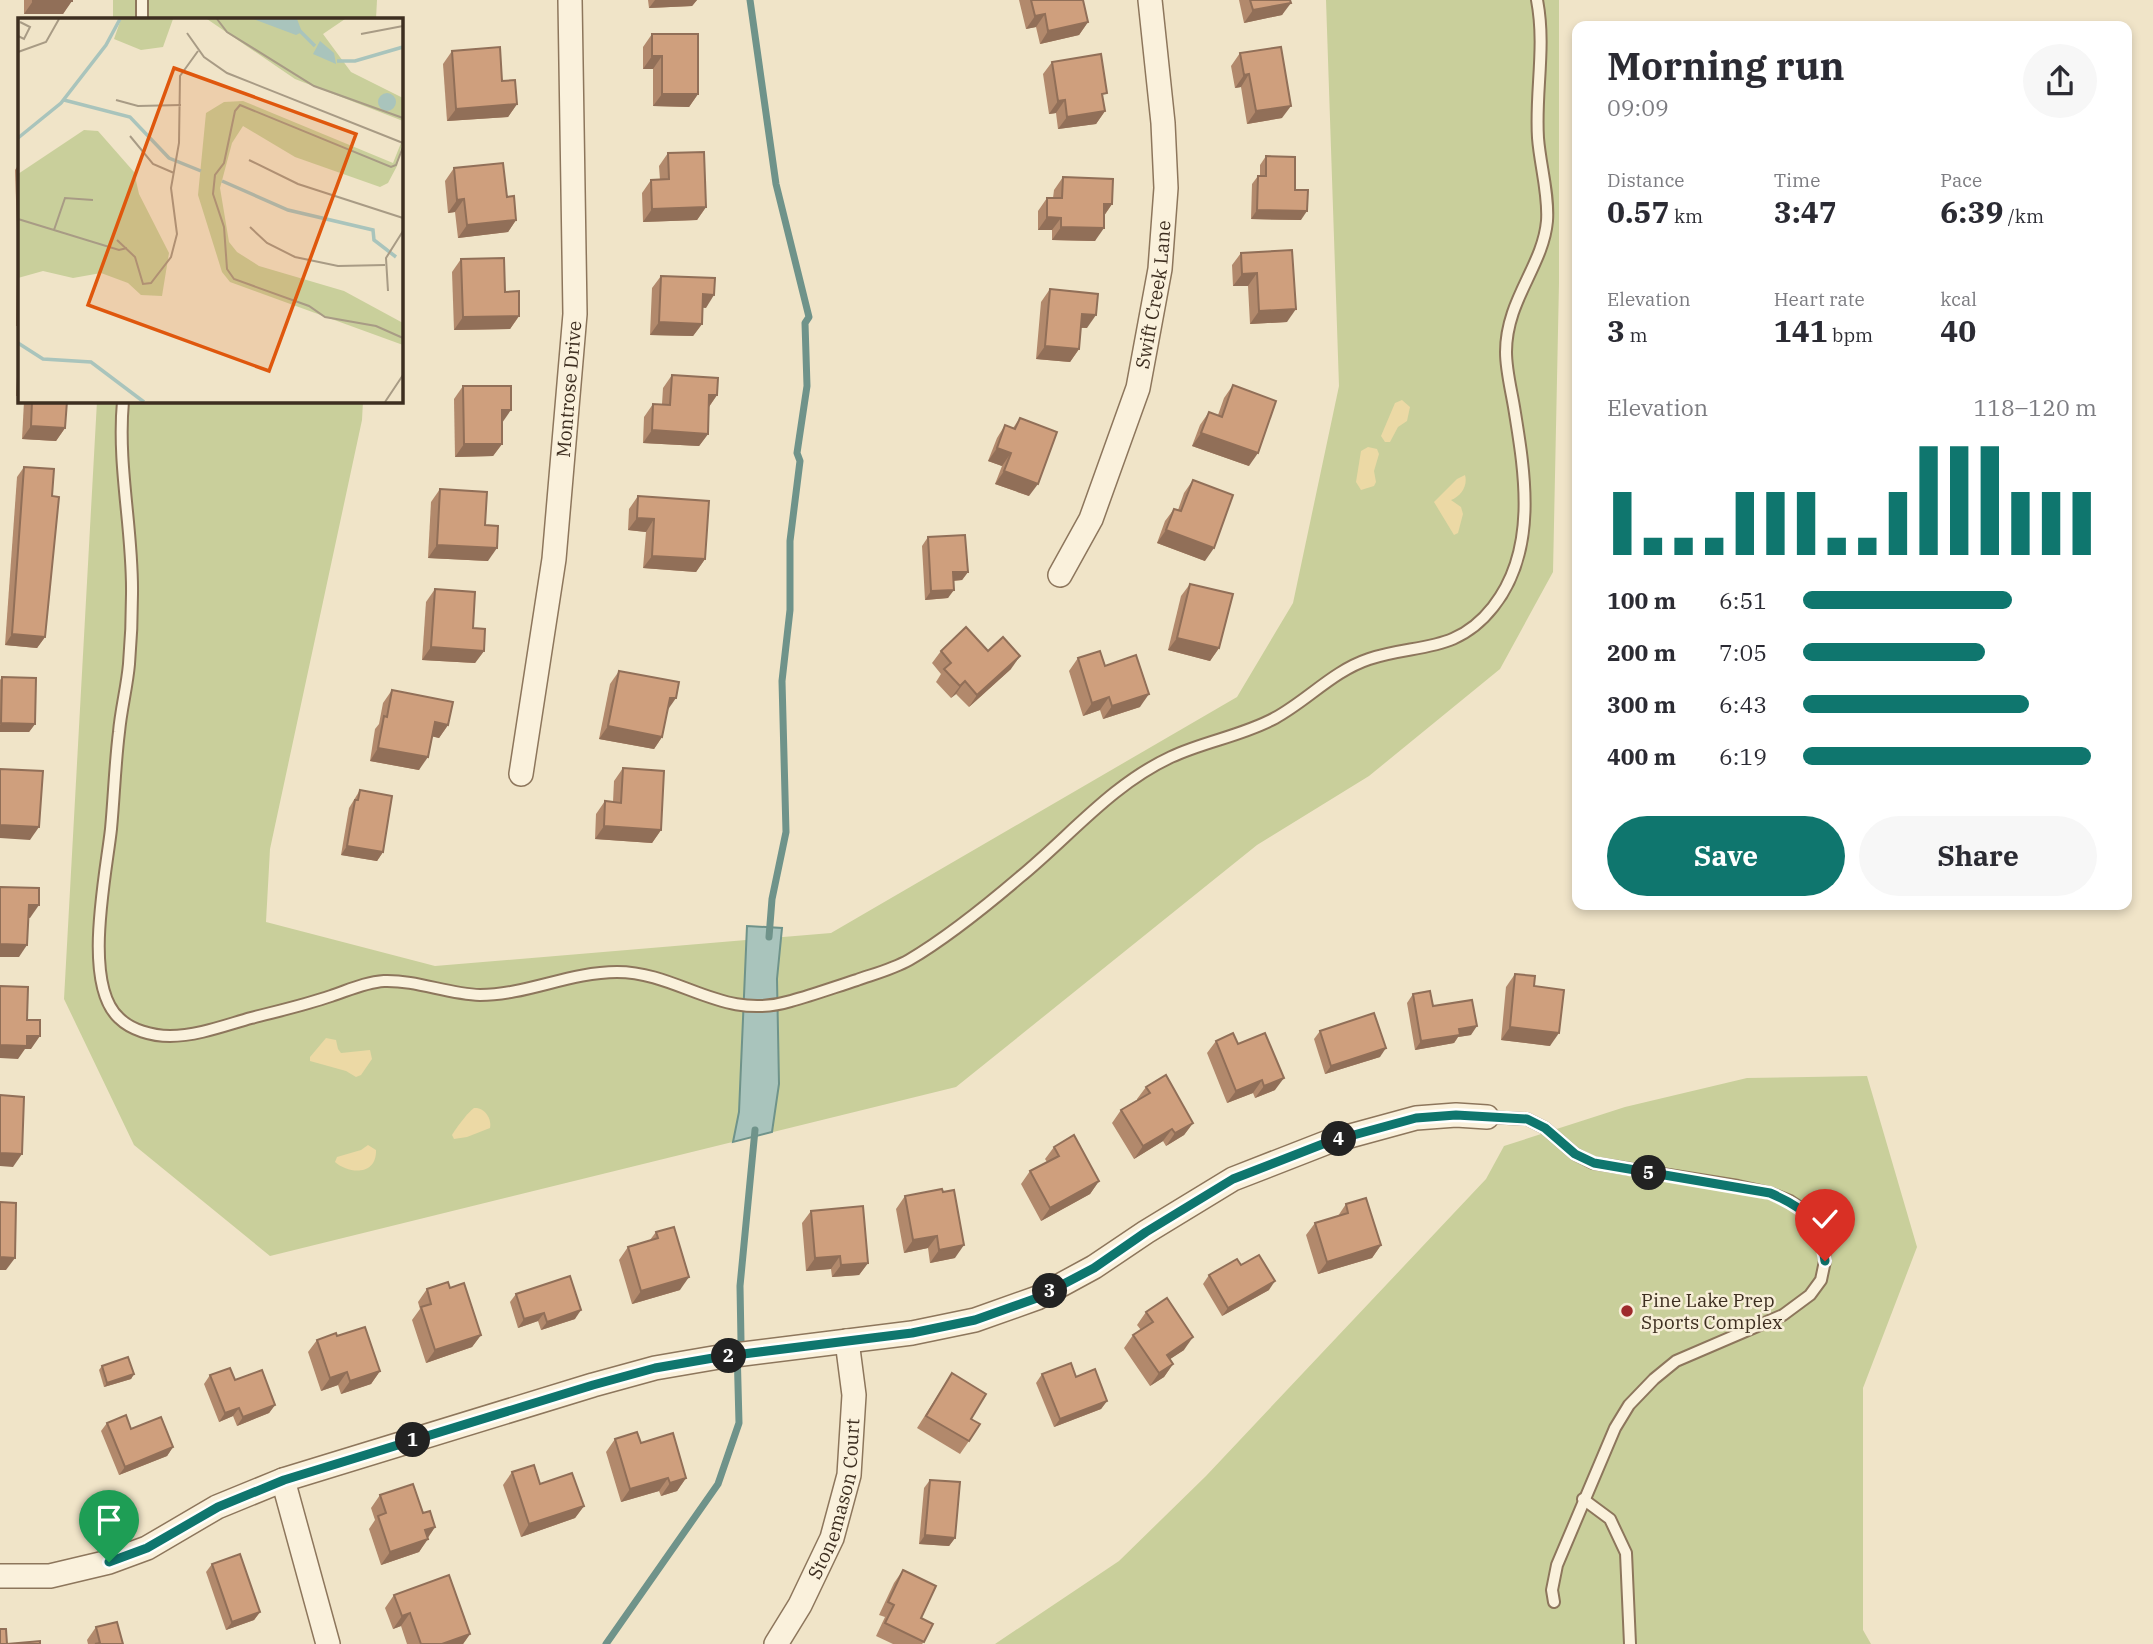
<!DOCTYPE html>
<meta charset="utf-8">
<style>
body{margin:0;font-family:"IBM Plex Serif",serif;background:#f7f7f7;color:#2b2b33;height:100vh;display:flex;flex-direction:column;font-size:26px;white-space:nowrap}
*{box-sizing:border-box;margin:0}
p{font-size:23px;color:#7c7c81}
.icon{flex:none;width:38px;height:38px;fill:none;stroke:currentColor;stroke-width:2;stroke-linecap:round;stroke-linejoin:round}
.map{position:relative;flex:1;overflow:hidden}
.sheet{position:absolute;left:1572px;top:21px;width:560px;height:889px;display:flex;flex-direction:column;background:#fff;border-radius:14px;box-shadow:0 4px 10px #0003}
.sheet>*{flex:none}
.pin{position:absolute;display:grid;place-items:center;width:60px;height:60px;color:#fff;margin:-72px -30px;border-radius:50% 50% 50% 0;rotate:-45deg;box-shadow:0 0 7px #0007}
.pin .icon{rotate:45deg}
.km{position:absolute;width:35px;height:35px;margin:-18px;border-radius:50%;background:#222;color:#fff;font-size:19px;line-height:35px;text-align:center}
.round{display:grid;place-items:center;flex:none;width:74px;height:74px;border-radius:37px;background:#f7f7f7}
.overview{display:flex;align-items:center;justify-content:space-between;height:119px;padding:0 35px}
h1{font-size:38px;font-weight:700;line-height:52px}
.metrics{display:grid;grid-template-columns:repeat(3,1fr);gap:10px;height:119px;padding:7px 35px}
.metrics div{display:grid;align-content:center}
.metrics b{font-size:30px;font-weight:700}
.metrics small{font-size:19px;font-weight:400}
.metrics p{font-size:19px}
.chart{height:196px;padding:14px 35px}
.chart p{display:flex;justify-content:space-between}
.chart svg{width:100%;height:126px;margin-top:7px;stroke:#0f766e;stroke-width:6}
.primary-button{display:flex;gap:14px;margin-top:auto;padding:14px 35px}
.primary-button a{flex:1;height:80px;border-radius:42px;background:#0f766e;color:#fff;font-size:28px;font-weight:700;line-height:80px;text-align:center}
.primary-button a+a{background:#f7f7f7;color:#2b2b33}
ul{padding:0 35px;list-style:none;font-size:23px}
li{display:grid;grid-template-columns:112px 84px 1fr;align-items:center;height:52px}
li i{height:18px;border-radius:9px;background:#0f766e}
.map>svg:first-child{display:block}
.green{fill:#c9cf9b}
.sand{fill:#ecd9a5}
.water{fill:#a9c4bc;stroke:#6f938a;stroke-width:2}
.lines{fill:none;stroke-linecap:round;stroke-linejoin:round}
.stream{stroke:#6f938a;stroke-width:7}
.service-casing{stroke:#8d765c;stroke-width:14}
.minor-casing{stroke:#8d765c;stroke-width:26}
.service{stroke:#faf1dc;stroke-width:10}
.minor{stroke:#faf1dc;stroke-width:23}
.wall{fill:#b2896c}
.shaded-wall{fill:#916f58}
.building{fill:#cf9f7d;stroke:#916f58;stroke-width:2}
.route-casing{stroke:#fff;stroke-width:14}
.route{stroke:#0f766e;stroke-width:9}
.poi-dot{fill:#9e2a2b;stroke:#f7eed8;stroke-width:2.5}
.labels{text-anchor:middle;stroke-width:5;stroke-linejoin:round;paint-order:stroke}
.street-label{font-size:19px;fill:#3d2e20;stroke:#f7eed8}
.poi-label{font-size:19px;fill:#3d2e20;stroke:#f7eed8;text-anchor:start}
.inset-river{fill:none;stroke:#a9c4bc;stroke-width:3.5}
.inset-road{fill:none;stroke:#a89b85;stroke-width:2}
.view{fill:#df570d;fill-opacity:0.15;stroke:#df570d;stroke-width:3.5}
.inset-edge{fill:none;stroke:#3d2e20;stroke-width:3.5}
</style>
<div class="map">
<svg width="2153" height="1644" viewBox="0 0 2153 1644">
<rect width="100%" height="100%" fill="#f0e4c8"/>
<g class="green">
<path d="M113,0H377L376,19H113Z"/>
<path d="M1326,0H1559V283L1553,572L1500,669L1369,776L1257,845L956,1087L270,1256L134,1145L64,999L97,401H363L362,420L270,849L266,922L435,966L831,933L1237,697L1293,603L1339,386Z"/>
<path d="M1867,1076L1917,1247L1863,1388V1630L1871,1644H995L1119,1561L1206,1476L1486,1179L1504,1146L1625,1107L1747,1078Z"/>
</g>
<g class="sand">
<path d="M1402,400L1410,407L1407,421L1398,427L1390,442H1385L1381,436L1395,403Z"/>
<path d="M1368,447L1377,449L1379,454L1374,471L1376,482L1374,486L1361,490L1356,482L1361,451Z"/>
<path d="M1465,475C1468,486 1461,496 1451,500L1461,507L1463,514L1458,533L1454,535L1434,502L1457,479Z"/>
<path d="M326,1038L336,1040L338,1049L341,1053L370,1050L372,1059L361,1075L356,1077L346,1071L310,1061V1057Z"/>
<path d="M474,1108C484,1107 492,1118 490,1128L467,1137L454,1139L452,1135C456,1128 468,1112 474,1108Z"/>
<path d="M368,1145L376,1150C377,1175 350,1175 335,1162L337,1157L361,1150Z"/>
</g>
<path class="water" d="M747,926L782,928L777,979L779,1084L772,1132L733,1142L739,1112Z"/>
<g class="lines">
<g class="stream">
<path d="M750,0L776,184L809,317L805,323L807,386L797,453L800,461L790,541V610L782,681L786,832L772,899L769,937"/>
<path d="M606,1644L718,1484L739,1423L737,1347L741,1341L740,1286L755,1130"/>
</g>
<g class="service-casing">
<g id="service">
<path d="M142,0V19"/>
<path d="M123,401C117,467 133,529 132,594C132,617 131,641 129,664C127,687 121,709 119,732C115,764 114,797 111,829C106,875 82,984 119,1018C131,1030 152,1036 170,1036C197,1036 226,1025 251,1018C278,1011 305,1005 331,996C349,990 366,982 384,981C417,980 447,994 480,995C526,995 570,972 617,972C680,972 722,1022 791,1001C813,995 835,987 857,980C874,974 893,969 909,960C948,937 986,906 1020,877C1070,836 1111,785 1171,757C1205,741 1242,736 1275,718C1308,700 1333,671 1369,659C1417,643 1456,654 1493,607C1538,550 1525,474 1514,407C1511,389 1506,370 1506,352C1506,300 1543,266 1547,221C1549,194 1540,165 1538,138C1535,92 1546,47 1537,0"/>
<path d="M1487,1117L1527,1119L1545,1128L1575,1154L1593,1163L1738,1186L1770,1193L1790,1201L1808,1213L1816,1224L1823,1243L1825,1261L1821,1280L1810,1295L1783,1315L1676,1361L1654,1379L1629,1405L1615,1428L1557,1565L1552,1590L1554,1602"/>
<path d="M1583,1499L1610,1519L1626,1553L1630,1644"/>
</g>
</g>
<g class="minor-casing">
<g id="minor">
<path id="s1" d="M1060,575L1091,519L1138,388L1160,269L1166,188L1163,123L1150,0"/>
<path id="s2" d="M521,774L554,559L575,314L570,0"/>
<path d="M283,1480L328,1644"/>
<path d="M0,1576H50L109,1562L147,1548L217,1507L283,1480L593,1385L655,1368L719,1357L912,1333L975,1320L1037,1298L1094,1267L1146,1232L1233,1179L1328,1142L1416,1118L1456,1115L1487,1117"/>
<path id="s3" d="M776,1644L800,1605L832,1538L849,1475L854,1395L847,1341"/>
</g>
</g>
<use href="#service" class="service"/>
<use href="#minor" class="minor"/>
</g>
<g class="wall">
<path d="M24,0H72L63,14H24Z"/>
<path d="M648,0H697L692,6L649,8Z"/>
<path d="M1019,0H1083L1088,22L1079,35L1040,44L1036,27L1026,29Z"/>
<path d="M1239,0H1290L1282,15L1244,23Z"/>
<path d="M652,34L698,94L689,107L653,106V69H643V47Z"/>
<path d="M452,51L502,81L517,104L508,117L447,121L443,64Z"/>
<path d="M1240,53L1282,118L1247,124L1241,87L1235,88L1231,66Z"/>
<path d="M1052,62L1103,99L1105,111L1096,124L1058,129L1056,113L1049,114L1043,74Z"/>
<path d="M668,153L706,207L697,220L643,222L642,193L651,180H660L659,166Z"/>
<path d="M1266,156L1295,190L1301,220L1251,219L1252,184L1258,176H1260V165Z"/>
<path d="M19,164V229H17L15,170Z"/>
<path d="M454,168L507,197L516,220L508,232L458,238L455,212L448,213L445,181Z"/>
<path d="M1063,177L1112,204L1104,216L1095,241L1052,240V230H1038V211L1047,198H1053L1054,190Z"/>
<path d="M1292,250L1287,322L1250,324L1248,286H1233L1232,265L1241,253Z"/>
<path d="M461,259L505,292L519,316L510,329L454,330L452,272Z"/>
<path d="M19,266V326H16L17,269Z"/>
<path d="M661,276L706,308L703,307L702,324L693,336L650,335L652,288Z"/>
<path d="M1050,289L1087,328H1081L1079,349L1070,362L1036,359L1041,302Z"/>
<path d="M19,374V396H16L17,377Z"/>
<path d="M672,375L717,395L709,407L708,434L699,446L643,443L644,417L653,404H662L663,388Z"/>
<path d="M1233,385L1249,466L1192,446L1200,425L1209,412L1218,415L1224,398Z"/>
<path d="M463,386L502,423V444L493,456L455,457L454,399Z"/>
<path d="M24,401H67L65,428L56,441L22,439Z"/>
<path d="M1020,418L1029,496L995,484L1002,466L988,461L997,438L1005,425L1013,428Z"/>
<path d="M24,467L45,637L37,648L5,645L17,477Z"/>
<path d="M1193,480L1205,561L1157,543L1165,521L1174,509L1178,510L1184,493Z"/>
<path d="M440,489L485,525L488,561L428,558L431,502Z"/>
<path d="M638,496L705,559L696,572L643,568L646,532L628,530L629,509Z"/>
<path d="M928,537L968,572L962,580L954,581L948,598L925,600L922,546Z"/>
<path d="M1190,584L1219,648L1210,661L1168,650L1181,596Z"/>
<path d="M435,589L473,628L484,651L475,663L422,660L426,602Z"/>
<path d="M941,651H988L1011,669L969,707L956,694L951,698L936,682L941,674L932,663Z"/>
<path d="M1078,658L1140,707L1103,719L1100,710L1083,716L1069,671Z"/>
<path d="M619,671L667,711L662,737L654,749L599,739L610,684Z"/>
<path d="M2,677L35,724L29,732H0V680Z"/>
<path d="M392,690L448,725L439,738L432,736L419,770L370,761L375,729L379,724L383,703Z"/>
<path d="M623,768L661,830L652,843L595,839L596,814L605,801L613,802L614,781Z"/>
<path d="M360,790L383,852L377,861L341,855L349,808Z"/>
<path d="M1515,974L1534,986L1550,1046L1501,1040L1506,987Z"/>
<path d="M1413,994L1433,1006L1471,1035L1458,1037L1454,1043L1415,1050L1407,1003Z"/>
<path d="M1320,1031L1380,1057L1325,1074L1314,1039Z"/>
<path d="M1216,1041L1238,1044L1275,1090L1255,1098L1253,1093L1227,1103L1207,1053Z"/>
<path d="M1146,1087L1193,1123L1184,1135L1166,1146L1163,1141L1134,1159L1112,1123L1121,1110L1137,1100V1099Z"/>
<path d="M1054,1147L1099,1181L1090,1194L1041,1221L1021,1184L1030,1171L1047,1162L1045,1159Z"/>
<path d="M943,1192L955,1258L930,1263L928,1248L904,1253L896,1209L905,1196Z"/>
<path d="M1346,1204L1381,1245L1372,1258L1318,1274L1306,1235L1315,1223L1338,1216Z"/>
<path d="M811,1211L868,1263L859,1275L832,1277L831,1269L806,1271L802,1223Z"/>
<path d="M656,1232L680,1290L632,1304L619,1260L628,1247L650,1240Z"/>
<path d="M1241,1265L1269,1290L1222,1316L1203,1284L1209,1275Z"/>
<path d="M450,1288L481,1335L472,1347L426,1363L412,1320L420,1309L418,1302L427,1289Z"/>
<path d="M516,1294L575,1319L541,1330L538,1321L518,1328L510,1302Z"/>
<path d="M1146,1312L1184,1350L1170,1359L1173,1364L1164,1377L1150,1386L1124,1348L1133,1335L1141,1330L1137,1325Z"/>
<path d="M337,1336L380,1371L371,1384L341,1394L338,1385L321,1391L308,1352L317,1340Z"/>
<path d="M102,1366L134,1374L131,1379L104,1387L99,1370Z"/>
<path d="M952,1373L971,1419L969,1441L960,1454L917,1428Z"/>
<path d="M1042,1374L1076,1377L1107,1401L1101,1409L1054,1427L1036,1383Z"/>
<path d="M210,1375L235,1380L275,1405L269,1413L237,1426L233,1416L219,1422L204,1384Z"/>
<path d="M107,1423L131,1429L173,1447L167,1456L119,1475L101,1431Z"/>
<path d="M615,1439L641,1443L686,1478L677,1491L661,1496L659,1491L621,1502L606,1452Z"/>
<path d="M512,1472L540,1484L584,1506L575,1518L521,1537L503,1485Z"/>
<path d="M930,1480L955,1538L949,1546L919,1544L924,1488Z"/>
<path d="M380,1495L423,1513L435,1527L419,1552L381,1565L369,1529L375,1520L371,1508Z"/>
<path d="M212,1564L260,1612L254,1620L226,1630L206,1572Z"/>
<path d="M903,1570L924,1642L922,1644H893L876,1636L885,1617L879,1615L894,1583Z"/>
<path d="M394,1595L470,1634L463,1644H407L401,1626L393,1629L385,1608Z"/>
<path d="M96,1627L123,1644H88L87,1640Z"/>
</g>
<g class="shaded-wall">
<path d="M655,0H697L692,6L649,8Z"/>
<path d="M33,1H72L63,14H24Z"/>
<path d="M1291,3L1282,15L1244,23L1253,10Z"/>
<path d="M1045,14L1036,27L1026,29L1035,16Z"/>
<path d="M1088,22L1079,35L1040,44L1048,31Z"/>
<path d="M652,56H662L653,69H643Z"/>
<path d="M1249,74L1241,87L1235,88L1244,75Z"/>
<path d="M662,94H698L689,107L653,106Z"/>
<path d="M1065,100L1056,113L1049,114L1058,101Z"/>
<path d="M517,104L508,117L447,121L456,109Z"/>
<path d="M1291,106L1282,118L1247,124L1256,111Z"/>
<path d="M1105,111L1096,124L1058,129L1067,117Z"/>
<path d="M464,199L455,212L448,213L457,200Z"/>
<path d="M1104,204H1112L1103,217Z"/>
<path d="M706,207L697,220L643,222L652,209Z"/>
<path d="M1257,210L1307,211L1301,220L1251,219Z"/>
<path d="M1047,217L1061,218L1052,230H1038Z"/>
<path d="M516,220L508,232L458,238L467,225Z"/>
<path d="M1061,227L1104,228L1095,241L1052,240Z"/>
<path d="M1257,273L1248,286H1233L1242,274Z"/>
<path d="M703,294L714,295L706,308L695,307Z"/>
<path d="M1296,309L1287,322L1250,324L1259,311Z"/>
<path d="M1082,314L1096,315L1087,328L1073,327Z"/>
<path d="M519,316L510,329L454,330L463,317Z"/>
<path d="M659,322L702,324L693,336L650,335Z"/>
<path d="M1045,346L1079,349L1070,362L1036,359Z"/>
<path d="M709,395H717L708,408Z"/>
<path d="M502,410H511L502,423Z"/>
<path d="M31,426L65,428L56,441L22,439Z"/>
<path d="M652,430L708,434L699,446L643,443Z"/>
<path d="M1201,433L1258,453L1249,466L1192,446Z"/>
<path d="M464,444H502L493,456L455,457Z"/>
<path d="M997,448L1011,453L1002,466L988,461Z"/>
<path d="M1004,471L1038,484L1029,496L995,484Z"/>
<path d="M637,518L654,519L646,532L628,530Z"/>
<path d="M1166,530L1214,548L1205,561L1157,543Z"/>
<path d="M437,545L497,548L488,561L428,558Z"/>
<path d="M652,556L705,559L696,572L643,568Z"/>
<path d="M953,572H968L962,580L947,581Z"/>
<path d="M954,590L948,598L925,600L931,591Z"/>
<path d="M12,634L45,637L37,648L5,645Z"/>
<path d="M1177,638L1219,648L1210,661L1168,650Z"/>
<path d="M431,647L484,651L475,663L422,660Z"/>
<path d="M1020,656L1011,669L969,707L977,695Z"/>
<path d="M965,681L956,694L951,698L960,686Z"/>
<path d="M1149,694L1140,707L1103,719L1112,706Z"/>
<path d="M1109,697L1100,710L1083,716L1092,703Z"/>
<path d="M670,698H676L667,711Z"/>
<path d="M435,722L448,725L439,738L426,735Z"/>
<path d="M1,723L35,724L29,732H0V725Z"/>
<path d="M608,726L662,737L654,749L599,739Z"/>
<path d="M378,748L428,757L419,770L370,761Z"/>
<path d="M0,825L39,827L30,840L0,838Z"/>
<path d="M604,826L661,830L652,843L595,839Z"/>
<path d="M347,846L383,852L377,861L341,855Z"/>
<path d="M29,905H39L30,918L20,917Z"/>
<path d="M0,944L27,945L19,957H0Z"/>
<path d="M1477,1026L1471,1035L1458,1037L1454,1043L1415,1050L1421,1041L1459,1029Z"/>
<path d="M1510,1027L1559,1033L1550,1046L1501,1040Z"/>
<path d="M27,1036H40L31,1049H25L18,1059L0,1058V1045Z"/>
<path d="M1386,1048L1380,1057L1325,1074L1331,1066Z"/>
<path d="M1284,1078L1275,1090L1255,1098L1264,1086Z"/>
<path d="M1262,1080L1253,1093L1227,1103L1236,1091Z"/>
<path d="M1193,1123L1184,1135L1166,1146L1175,1133Z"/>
<path d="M1172,1129L1163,1141L1134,1159L1143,1146Z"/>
<path d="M0,1153L22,1154L13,1167L0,1166Z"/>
<path d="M1099,1181L1090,1194L1041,1221L1050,1208Z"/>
<path d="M937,1236L928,1248L904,1253L913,1240Z"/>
<path d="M964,1245L955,1258L930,1263L939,1250Z"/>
<path d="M1381,1245L1372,1258L1318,1274L1327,1262Z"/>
<path d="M840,1256L831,1269L806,1271L815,1258Z"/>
<path d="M0,1257L15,1258L6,1270H0Z"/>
<path d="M868,1263L859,1275L832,1277L841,1265Z"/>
<path d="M689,1277L680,1290L632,1304L641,1291Z"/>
<path d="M1275,1281L1269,1290L1222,1316L1228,1308Z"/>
<path d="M581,1310L575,1319L541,1330L547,1322Z"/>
<path d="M544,1313L538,1321L518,1328L524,1319Z"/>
<path d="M481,1335L472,1347L426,1363L435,1350Z"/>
<path d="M1193,1337L1184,1350L1158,1367L1167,1355Z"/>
<path d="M1173,1364L1164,1377L1150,1386L1159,1373Z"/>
<path d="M380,1371L371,1384L341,1394L350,1381Z"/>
<path d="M347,1372L338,1385L321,1391L330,1378Z"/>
<path d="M134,1374L131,1379L104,1387L107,1383Z"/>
<path d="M1107,1401L1101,1409L1054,1427L1060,1419Z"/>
<path d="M275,1405L269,1413L237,1426L243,1417Z"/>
<path d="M239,1408L233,1416L219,1422L225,1413Z"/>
<path d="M173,1447L167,1456L119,1475L125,1467Z"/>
<path d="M668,1478L659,1491L621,1502L630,1489Z"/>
<path d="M686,1478L677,1491L661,1496L670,1483Z"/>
<path d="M584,1506L575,1518L521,1537L529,1524Z"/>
<path d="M435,1527L426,1540L425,1530Z"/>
<path d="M925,1535L955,1538L949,1546L919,1544Z"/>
<path d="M428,1539L419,1552L381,1565L390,1552Z"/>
<path d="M260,1612L254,1620L226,1630L232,1622Z"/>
<path d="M410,1613L401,1626L393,1629L402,1616Z"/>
<path d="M470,1634L463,1644H442Z"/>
</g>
<g class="building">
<rect x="33" y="0" width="39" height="1"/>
<path d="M1031,0H1083L1088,22L1048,31L1045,14L1035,16Z"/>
<path d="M1250,0H1290L1291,3L1253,10Z"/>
<path d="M652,34H698V94H662V56H652Z"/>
<path d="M500,47L502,81L515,80L517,104L456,109L452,51Z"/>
<path d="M1281,47L1291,106L1256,111L1249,74L1244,75L1240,53Z"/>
<path d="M1101,54L1107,93L1102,94L1105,111L1067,117L1065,100L1058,101L1052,62Z"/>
<path d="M704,152L706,207L652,209L651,180L669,179L668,153Z"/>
<path d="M1266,156L1295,157V190H1308L1307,211L1257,210L1258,176H1266Z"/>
<path d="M503,163L507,197L514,196L516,220L467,225L464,199L457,200L454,168Z"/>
<path d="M1063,177L1113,179L1112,204H1104V228L1061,227V218L1047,217V198H1062Z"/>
<path d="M1292,250L1296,309L1259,311L1257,273L1242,274L1241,253Z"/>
<path d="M504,258L505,292L519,291V316L463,317L461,259Z"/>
<path d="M661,276L715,278L714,295L703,294L702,324L659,322Z"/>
<path d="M1050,289L1098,294L1096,315L1082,314L1079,349L1045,346Z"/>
<path d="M672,375L718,378L717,395H709L708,434L652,430L653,404L670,405Z"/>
<path d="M1233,385L1276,401L1258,453L1201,433L1209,412L1222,417Z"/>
<path d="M463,386H511V410H502V444H464Z"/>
<path d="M32,401H67L65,428L31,426Z"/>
<path d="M1020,418L1057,432L1038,484L1004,471L1011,453L997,448L1005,425L1015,429Z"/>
<path d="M24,467L54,469L52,496L59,497L45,637L12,634Z"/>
<path d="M1193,480L1233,495L1214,548L1166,530L1174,509L1181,511Z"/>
<path d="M440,489L487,492L485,525L498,526L497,548L437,545Z"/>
<path d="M638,496L709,501L705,559L652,556L654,519L637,518Z"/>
<path d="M965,535L968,572H953L954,590L931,591L928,537Z"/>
<path d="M1190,584L1233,594L1219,648L1177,638Z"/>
<path d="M435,589L475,592L473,628L485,629L484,651L431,647Z"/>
<path d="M966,627L988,651L1003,637L1020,656L977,695L965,681L960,686L944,669L951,663L941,651Z"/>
<path d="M1100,651L1105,666L1136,655L1149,694L1112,706L1109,697L1092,703L1078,658Z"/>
<path d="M619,671L679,682L676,698H670L662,737L608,726Z"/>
<path d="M2,677L36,678L35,724L1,723Z"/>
<path d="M392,690L453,702L448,725L435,722L428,757L378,748L384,716L387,717Z"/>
<path d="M623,768L664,771L661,830L604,826L605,801L621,803Z"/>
<path d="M0,769L43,771L39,827L0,825Z"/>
<path d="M360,790L392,796L383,852L347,846L355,800H358Z"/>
<path d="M0,887L39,888V905H29L27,945L0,944Z"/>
<path d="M1515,974L1535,976L1534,986L1564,990L1559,1033L1510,1027Z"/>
<path d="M0,986L28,987L27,1020H40V1036H27V1046L0,1045Z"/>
<path d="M1430,991L1433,1006L1472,1000L1477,1026L1459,1029L1460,1035L1421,1041L1413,994Z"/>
<path d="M1374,1013L1386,1048L1331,1066L1320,1031Z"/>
<path d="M1233,1033L1238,1044L1265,1033L1284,1078L1264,1086L1262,1080L1236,1091L1216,1041Z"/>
<path d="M1166,1075L1193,1123L1175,1133L1172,1129L1143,1146L1121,1110L1150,1093L1146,1087Z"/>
<path d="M0,1095L24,1097L22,1154L0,1153Z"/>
<path d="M1074,1135L1099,1181L1050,1208L1030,1171L1059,1156L1054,1147Z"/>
<path d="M942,1189L943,1192L954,1190L964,1245L939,1250L937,1236L913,1240L905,1196Z"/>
<path d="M1366,1198L1381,1245L1327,1262L1315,1223L1348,1213L1346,1204Z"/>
<path d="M0,1202L16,1203L15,1258L0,1257Z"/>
<path d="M863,1206L868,1263L841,1265L840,1256L815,1258L811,1211Z"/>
<path d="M674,1227L689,1277L641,1291L628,1247L658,1238L656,1232Z"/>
<path d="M1259,1255L1275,1281L1228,1308L1209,1275L1237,1259L1241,1265Z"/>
<path d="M570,1276L581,1310L547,1322L544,1313L524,1319L516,1294Z"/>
<path d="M448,1282L450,1288L464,1283L481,1335L435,1350L421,1307L431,1304L427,1289Z"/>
<path d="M1167,1298L1193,1337L1167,1355L1173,1364L1159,1373L1133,1335L1153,1322L1146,1312Z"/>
<path d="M365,1327L380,1371L350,1381L347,1372L330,1378L317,1340L336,1333L337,1336Z"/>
<path d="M128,1357L134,1374L107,1383L102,1366Z"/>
<path d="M1071,1363L1076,1377L1095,1369L1107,1401L1060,1419L1042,1374Z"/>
<path d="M230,1368L235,1380L262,1370L275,1405L243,1417L239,1408L225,1413L210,1375Z"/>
<path d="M952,1373L986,1394L971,1419L980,1424L969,1441L926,1416Z"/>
<path d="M126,1415L131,1429L161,1417L173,1447L125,1467L107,1423Z"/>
<path d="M637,1432L641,1443L673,1433L686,1478L670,1483L668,1478L630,1489L615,1439Z"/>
<path d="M534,1465L540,1484L572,1473L584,1506L529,1524L512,1472Z"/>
<path d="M930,1480L960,1482L955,1538L925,1535Z"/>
<path d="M413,1484L423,1513L430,1511L435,1527L425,1530L428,1539L390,1552L378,1516L386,1513L380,1495Z"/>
<path d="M240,1554L260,1612L232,1622L212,1564Z"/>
<path d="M903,1570L936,1586L921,1618L933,1624L924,1642L885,1623L894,1605L888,1602Z"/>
<path d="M449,1575L470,1634L442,1644H421L410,1613L402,1616L394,1595Z"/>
<path d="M117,1622L123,1644H95L100,1643L96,1627Z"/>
<path d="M0,1629H6L7,1644L40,1641V1644H0Z"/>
</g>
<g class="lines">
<g class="route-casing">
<path id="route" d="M109,1562L147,1548L218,1507L284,1480L593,1385L655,1368L719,1357L912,1333L975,1320L1037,1298L1094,1268L1146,1232L1233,1179L1328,1142L1416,1118L1456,1115L1527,1119L1545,1128L1575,1154L1594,1163L1770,1193C1807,1209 1819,1220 1825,1261"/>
</g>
<use href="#route" class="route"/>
</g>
<circle class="poi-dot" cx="1627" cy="1311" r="7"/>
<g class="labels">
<g class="street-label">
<text dy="7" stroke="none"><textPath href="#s1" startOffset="298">Swift Creek Lane</textPath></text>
<text dy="7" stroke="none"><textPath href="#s2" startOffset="388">Montrose Drive</textPath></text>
<text dy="7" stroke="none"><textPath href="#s3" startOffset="159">Stonemason Court</textPath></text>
</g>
<g class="poi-label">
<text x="1641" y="1307">Pine Lake Prep<tspan x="1641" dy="22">Sports Complex</tspan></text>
</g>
</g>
<g transform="translate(18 18)">
<rect width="385" height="385" fill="#f0e4c8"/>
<path d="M103,1H155L145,29L123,32L96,21ZM189,1H327L305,16L333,54L385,80V103L277,61ZM225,83L375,145L385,120L379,148L370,165L362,169L277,139L225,108L214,125L202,170L211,224L219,234L241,248L326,273L385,305V327L212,264L204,254L180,177L188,95L206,84ZM66,112L80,113L116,154L121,176L151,235L144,278L123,277L110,265L83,255L55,260L25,253L0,260V156Z" fill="#c9cf9b"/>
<path d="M235,1H279L284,14L278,17ZM302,23L316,35L318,46L295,36ZM360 84a9 9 0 1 1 18 0a9 9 0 1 1-18 0Z" fill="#a9c4bc"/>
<path class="inset-river" d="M282,13L297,28M319,43H337L385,29M46,82L112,99L151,140L183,153M0,120L43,85L88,27L102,1M204,163L270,192L355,212L356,222L378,239M0,325L25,341L73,344L126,384"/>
<path class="inset-road" d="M199,1L209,14L296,68L385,100M169,15L186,39L209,55L385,125M343,16L385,8M0,18L6,21L12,9L2,4M0,34L28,24L41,1M98,82L120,88L163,87M112,118L135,146L156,155M385,129L378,147L373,149L222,87L217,93L206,145L197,157L195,176L206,209L209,251L216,261L291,288L307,299L358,308L385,320M231,142L280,166L385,200M0,201L101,232L109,230M232,209L249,225L277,239L320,248L367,247M36,212L47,180L75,182M99,222L117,239L125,266L133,265L153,239L159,216L153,170L161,125L162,58L180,33M370,273L368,240L385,213M367,384L385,357"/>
<path class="view" d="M156,50L338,116L251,353L70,287Z"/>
<rect width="385" height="385" class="inset-edge"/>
</g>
</svg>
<div class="pin" style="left:109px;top:1562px;background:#1e9e55"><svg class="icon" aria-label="arrive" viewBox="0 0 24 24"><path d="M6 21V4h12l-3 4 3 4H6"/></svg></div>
<div class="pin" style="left:1825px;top:1261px;background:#d93025"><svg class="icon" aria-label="check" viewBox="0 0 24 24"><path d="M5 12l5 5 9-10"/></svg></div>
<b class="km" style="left:413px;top:1440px">1</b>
<b class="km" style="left:729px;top:1356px">2</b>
<b class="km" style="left:1050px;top:1291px">3</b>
<b class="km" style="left:1339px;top:1139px">4</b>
<b class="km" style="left:1649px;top:1173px">5</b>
<section class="sheet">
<div class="overview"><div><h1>Morning run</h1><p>09:09</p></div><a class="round"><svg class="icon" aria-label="share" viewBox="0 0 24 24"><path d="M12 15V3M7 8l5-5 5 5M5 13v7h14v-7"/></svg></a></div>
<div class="metrics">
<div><p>Distance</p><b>0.57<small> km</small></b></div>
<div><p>Time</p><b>3:47</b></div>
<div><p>Pace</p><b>6:39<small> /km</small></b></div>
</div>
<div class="metrics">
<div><p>Elevation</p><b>3<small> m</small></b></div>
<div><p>Heart rate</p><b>141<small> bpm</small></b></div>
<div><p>kcal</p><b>40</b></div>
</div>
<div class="chart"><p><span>Elevation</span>118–120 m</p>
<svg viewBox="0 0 160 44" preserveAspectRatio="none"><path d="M5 44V22M15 44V38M25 44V38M35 44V38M45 44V22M55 44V22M65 44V22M75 44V38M85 44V38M95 44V22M105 44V6M115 44V6M125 44V6M135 44V22M145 44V22M155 44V22"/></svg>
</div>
<ul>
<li><b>100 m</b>6:51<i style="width:71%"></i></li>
<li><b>200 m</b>7:05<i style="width:62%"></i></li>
<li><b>300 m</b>6:43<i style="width:77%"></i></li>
<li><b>400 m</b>6:19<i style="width:98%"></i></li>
</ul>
<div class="primary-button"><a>Save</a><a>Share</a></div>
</section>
</div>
